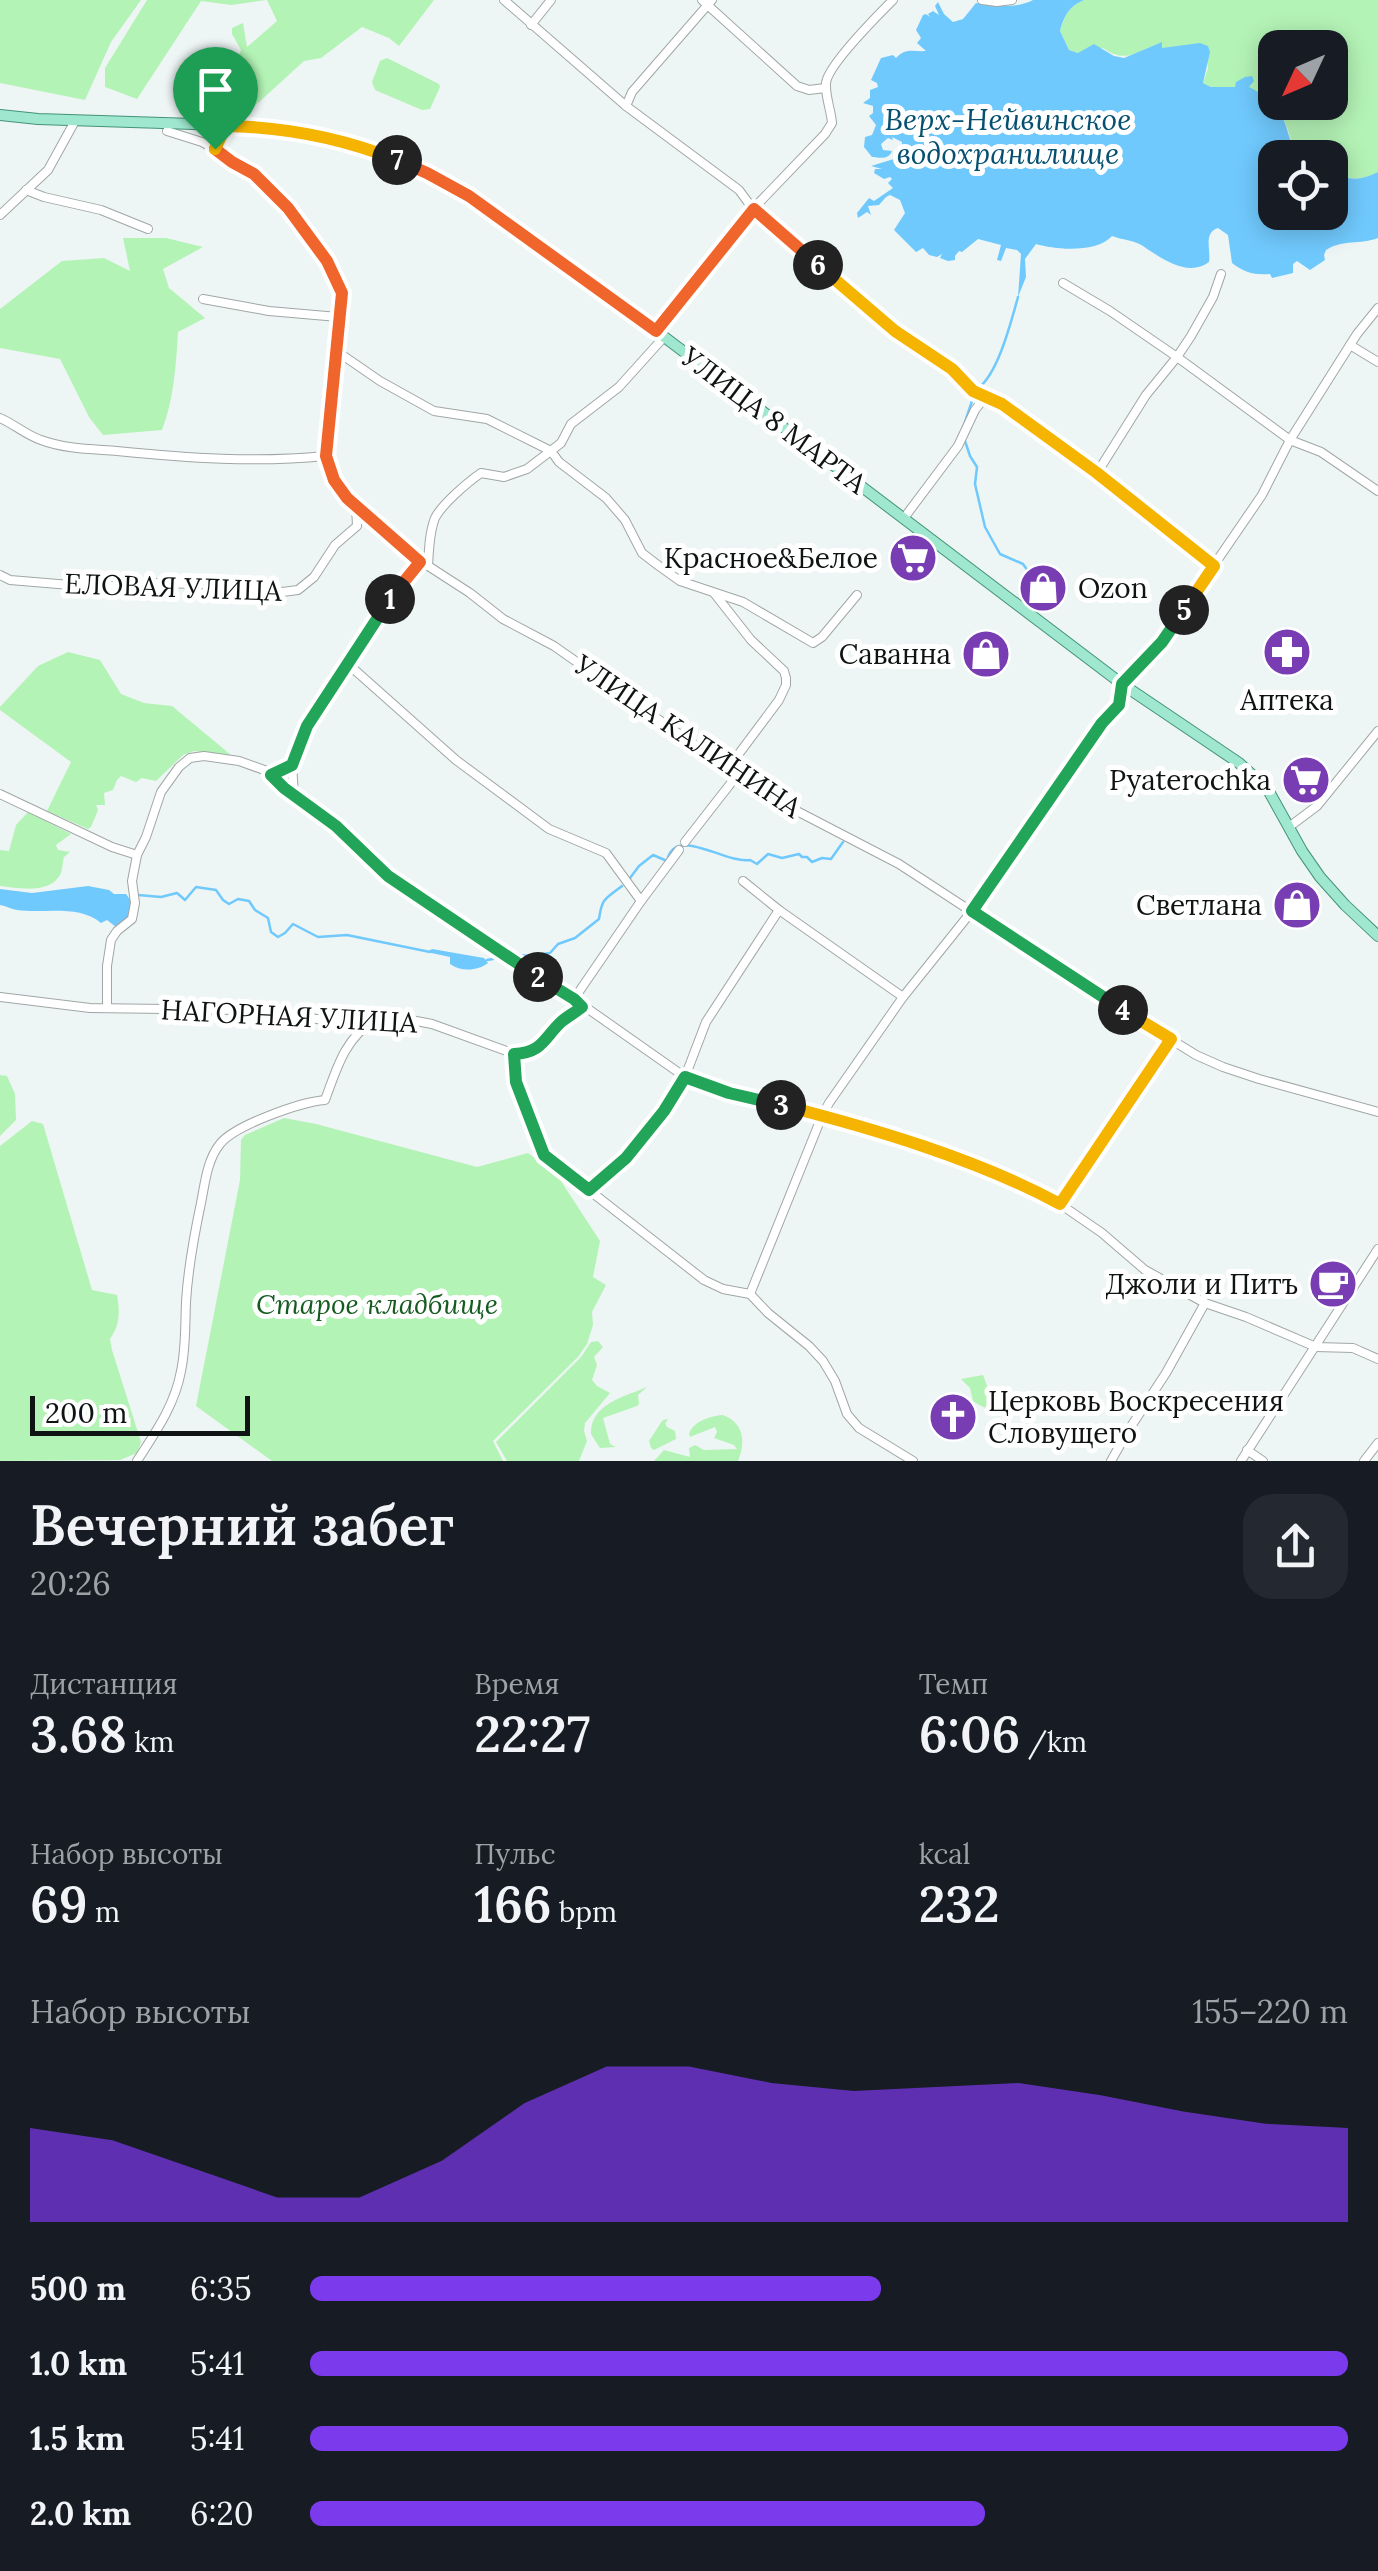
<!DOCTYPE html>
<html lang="ru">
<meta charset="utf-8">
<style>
body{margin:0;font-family:Lora,serif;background:#242831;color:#f1f3f6;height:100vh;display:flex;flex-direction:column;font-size:38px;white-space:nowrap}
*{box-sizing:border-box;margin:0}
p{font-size:32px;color:#9ea1a6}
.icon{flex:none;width:55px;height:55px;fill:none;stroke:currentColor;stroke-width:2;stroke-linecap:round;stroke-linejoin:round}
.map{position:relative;height:1461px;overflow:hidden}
.sheet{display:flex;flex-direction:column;background:#171b24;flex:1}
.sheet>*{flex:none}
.needle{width:65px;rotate:226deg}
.fabs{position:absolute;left:1258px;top:30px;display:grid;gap:20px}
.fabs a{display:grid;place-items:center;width:90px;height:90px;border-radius:20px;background:#171b24;box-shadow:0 5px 25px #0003;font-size:50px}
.scale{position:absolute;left:30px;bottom:25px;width:220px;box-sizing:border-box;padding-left:10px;border:5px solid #101313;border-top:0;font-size:28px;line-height:35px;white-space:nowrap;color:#101313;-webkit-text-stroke:8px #fff;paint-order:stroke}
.pin{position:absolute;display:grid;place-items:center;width:85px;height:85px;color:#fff;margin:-102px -42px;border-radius:50% 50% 50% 0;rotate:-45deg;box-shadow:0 0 10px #0007}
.pin .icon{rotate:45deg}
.km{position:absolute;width:50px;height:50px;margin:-25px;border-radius:50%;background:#222;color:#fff;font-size:28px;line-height:50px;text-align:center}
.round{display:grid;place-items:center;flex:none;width:105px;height:105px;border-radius:30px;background:#242831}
.summary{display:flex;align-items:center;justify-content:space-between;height:170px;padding:0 30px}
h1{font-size:55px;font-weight:600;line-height:75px}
.metrics{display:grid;grid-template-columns:repeat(3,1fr);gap:15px;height:170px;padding:10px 30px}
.metrics div{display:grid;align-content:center}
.metrics b{font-size:50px;font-weight:600}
.metrics small{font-size:28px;font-weight:400}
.metrics p{font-size:28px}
.chart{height:280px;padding:20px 30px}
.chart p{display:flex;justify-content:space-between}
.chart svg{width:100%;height:180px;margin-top:10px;fill:#7c3aed;opacity:.7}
ul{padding:0 30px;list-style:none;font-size:32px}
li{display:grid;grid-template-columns:160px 120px 1fr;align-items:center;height:75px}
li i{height:25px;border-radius:12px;background:#7c3aed}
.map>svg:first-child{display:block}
.green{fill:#b4f3b6;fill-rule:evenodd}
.water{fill:#70c9fd}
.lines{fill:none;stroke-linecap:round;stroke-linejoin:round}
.stream{stroke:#70c9fd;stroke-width:2.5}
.minor-casing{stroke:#a0a7a6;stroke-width:10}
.major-casing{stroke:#439378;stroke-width:12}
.minor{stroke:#fff;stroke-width:8}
.major{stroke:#9fe8cf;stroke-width:10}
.split-1-casing{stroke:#fff;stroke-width:20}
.split-2-casing{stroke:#fff;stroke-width:20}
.split-3-casing{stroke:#fff;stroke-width:20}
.split-4-casing{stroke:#fff;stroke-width:20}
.split-5-casing{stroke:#fff;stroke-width:20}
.split-6-casing{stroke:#fff;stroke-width:20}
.split-7-casing{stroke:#fff;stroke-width:20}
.split-8-casing{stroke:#fff;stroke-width:20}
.split-1{stroke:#f0652b;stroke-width:12}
.split-2{stroke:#22a559;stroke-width:12}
.split-3{stroke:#22a559;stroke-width:12}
.split-4{stroke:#f5b400;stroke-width:12}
.split-5{stroke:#22a559;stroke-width:12}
.split-6{stroke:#f5b400;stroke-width:12}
.split-7{stroke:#f0652b;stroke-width:12}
.split-8{stroke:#f5b400;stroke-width:12}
.labels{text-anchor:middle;stroke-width:10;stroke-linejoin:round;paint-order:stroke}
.street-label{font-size:28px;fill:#101313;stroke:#fff}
.poi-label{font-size:28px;fill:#101313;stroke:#fff;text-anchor:end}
.park-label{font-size:28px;font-style:italic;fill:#145b1f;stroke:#fff}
.water-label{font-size:30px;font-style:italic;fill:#055071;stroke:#fff}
</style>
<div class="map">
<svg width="1378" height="1461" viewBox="0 0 1378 1461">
<rect width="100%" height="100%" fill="#eef5f5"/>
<g class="green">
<path d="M0,0H141L111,42L85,100L0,83Z"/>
<path d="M147,0H266L231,5L201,1L137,99L105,87V68Z"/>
<path d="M267,0H434L399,46L389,38L362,27L321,58L304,61L258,103L242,112L233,113L219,108L241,50L232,34V28L243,23L247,47L277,21Z"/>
<path d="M1084,0H1378V172C1357,182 1351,180 1330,171V158C1281,157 1300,148 1281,115C1277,108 1269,103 1265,97L1236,87H1211L1203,83L1208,68L1207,58L1161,48V43C1137,50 1127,65 1103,48L1078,53L1069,50L1060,31C1065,17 1068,6 1084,0ZM1275,48H1330V102H1275Z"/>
<path d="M387,58L439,84L440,87L430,109L422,110L375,90L372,82L380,61Z"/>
<path d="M123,238H166L203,247L163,269L169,288L205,318L178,332C176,365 174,399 162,430L103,435L89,417L60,359L0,348V309L62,261L104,258L130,271Z"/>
<path d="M68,652L100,660L121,694L144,703L172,706L231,755L194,751L183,755L156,781L142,778L136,782L121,776L117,780L113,790L104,793L105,805H96L98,810L91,827L88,829L47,811L71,762L0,710V707L38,666Z"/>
<path d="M28,812L71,834L56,845L58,850L70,852L64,857C62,862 63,868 61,873C51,895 18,888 0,886V850L9,851L16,825Z"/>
<path d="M0,1075L7,1076L15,1094L16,1120L0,1136Z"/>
<path d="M284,1118L316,1124L477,1167L528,1153L557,1175L600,1241L593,1277L606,1285L592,1312L593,1325L587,1344L578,1357L493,1441L503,1461H272L196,1406L240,1180L241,1140L245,1135Z"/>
<path d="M32,1121L43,1124L92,1290L117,1295C120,1312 120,1325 110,1339L112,1350L141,1442L137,1453L120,1460L0,1461V1146Z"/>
<path d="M598,1341L603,1347L594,1357L597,1365L592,1380L597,1386L610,1393L585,1423L584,1431L587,1441L579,1461H507L496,1442L581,1357L591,1342Z"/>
<path d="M983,1375L988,1388L1009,1394L1017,1401C1010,1421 986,1410 973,1401L970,1388L961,1379Z"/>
<path d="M647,1387L638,1395L639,1404L637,1406L603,1418L610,1444L616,1447L600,1448L591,1434C590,1404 624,1397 647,1387Z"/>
<path d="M723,1415C744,1423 746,1442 738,1461H654L664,1450L690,1457L689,1448L695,1445L704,1450L737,1449L734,1445L714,1438L717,1432L715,1427L690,1437L689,1434C693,1421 711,1416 723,1415Z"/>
<path d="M666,1419L668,1420L665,1423L667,1427L675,1431L676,1439L654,1450L651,1448L649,1441L662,1421Z"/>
</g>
<g class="water">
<path d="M1033,0H1084C1069,6 1064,16 1060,31L1069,50L1078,53L1094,44L1114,56L1124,58L1162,42V48L1200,43L1208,46L1210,52L1203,83L1211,87H1235L1236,82L1245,77L1252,76L1254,81L1249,87C1259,91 1276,106 1281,115C1291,132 1287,149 1307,157L1275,158V212H1330V171C1351,180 1356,182 1378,172V238C1360,245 1343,239 1326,250L1324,255L1325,260L1310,270L1297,261L1293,264V273L1272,278L1270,274C1254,275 1245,273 1232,263L1228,235L1218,228C1203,233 1211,249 1209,262C1188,278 1161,258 1143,246C1134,240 1122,240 1112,236C1097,253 1056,250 1036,244L1025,259L1026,277L1018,297L1021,254L1017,250L1006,248L1001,261L997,260L1001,245L978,239L962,252L959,251L955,256V260L948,261L940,258L942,254L937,257L929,255L923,248L916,252L894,230L905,213L900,200L890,195L886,197L879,205L868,206L871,215L867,212L858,218L857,213L869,198L874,201L893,188L888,183L892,179L890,177L884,179L874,173L875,169H882L871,166L897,158L901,153L902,142L892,137L893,140L888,138L881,144L883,150L892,151C888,161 879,157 872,157L864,147L865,137L872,135L876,125L869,116L873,113V106L863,103L870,98V90L878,87L877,83L871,80L881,58L893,55L896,58C906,47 914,52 926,51L917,43L921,38L916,30L923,15L926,14L930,17L928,14L933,11L939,15L935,6L938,2L944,14L953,22L963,19L976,3C994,6 1016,9 1033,0Z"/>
<path d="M88,886L109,890L114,894H126L132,902L127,920L116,927L107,920L101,923C78,904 44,914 17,910C11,909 6,906 0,905V889L32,893Z"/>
<path d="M432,949L484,958L488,963C478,971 461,972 450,964V957L427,952Z"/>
</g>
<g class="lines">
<g class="stream">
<path d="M978,388C998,374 1011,322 1018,297"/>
<path d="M961,434L974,395"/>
<path d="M965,441L970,456L977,467L975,484L985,527L1000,554L1023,564L1028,571L1027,582L1020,591"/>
<path d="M630,878L639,866L653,855L667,861C675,824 724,864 750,860L757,864L768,854L782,858L799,854L802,857H807L812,862L822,858L831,859L843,842"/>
<path d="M138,895L161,897L177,893L185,900L196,887L216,890L223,900L229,904L238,899L249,901L255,910L268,918L271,932L278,937L285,933L293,924L318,937L347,935L430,952"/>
<path d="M513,954L528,956L550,953L558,944L575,938L599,919C602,898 604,900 622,886"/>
<path d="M487,960L499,958"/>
</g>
<g class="minor-casing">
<g id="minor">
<path d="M504,0L626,106L739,190L753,209L905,339L947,365L971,389L1002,404L1097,473L1214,566"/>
<path d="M702,0L797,86L809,90L825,88"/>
<path d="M982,0L997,2L1012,0"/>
<path d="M531,25L551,0"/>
<path d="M626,106L632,92L712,0"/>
<path d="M226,125L215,149L232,162L253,173L288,209L327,261L342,293L325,456L334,480L347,498L405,551L470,593L503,619L554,646L766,795L899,864L1088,988L1196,1055L1223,1067L1259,1079L1378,1112"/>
<path d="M167,131L202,142L215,149"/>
<path d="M26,190L44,197L101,210L148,229"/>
<path d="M0,215L48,170L75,121"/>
<path d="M1063,283L1110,311L1177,357L1290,440L1321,452L1378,491"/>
<path d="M203,299L269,311L338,317"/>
<path d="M656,331L753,209L825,134L832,123C831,110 825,96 826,83C828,65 878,15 893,0"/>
<path d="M1350,345L1378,362"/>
<path d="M335,350L380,381L434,411L487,419L551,451L559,462L606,498L625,520L642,553L659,566L680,581L743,602L813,643L822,637L857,595"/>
<path d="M0,418C14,424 26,435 41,440C65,449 92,449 117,451C187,458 256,463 325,456"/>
<path d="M1097,473L1146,395L1177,357L1191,336L1213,297L1221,274"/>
<path d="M904,518L958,446L975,410L986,396"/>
<path d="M428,566C429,551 429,533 435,518C442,504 468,482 481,473L504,477L527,469L561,443L571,424L619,387L664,337"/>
<path d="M0,575L10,580L94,587L154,583L241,585L282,592L298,590L314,577L335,545L357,526L356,505"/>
<path d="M714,593L751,640L784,671L786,678V685L779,700L729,767"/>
<path d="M348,664L456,760L549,829L606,853L641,901"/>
<path d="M0,794L112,847L137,855"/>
<path d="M294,794L292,765L307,726L391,598L420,562"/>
<path d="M1289,827L1317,806L1378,731"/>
<path d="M685,842L738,774"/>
<path d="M743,881L779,910L903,997"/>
<path d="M0,997L90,1008L243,1010L325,1020L396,1017L432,1024L515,1054L516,1083L544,1155L704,1280L723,1289L750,1294L768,1313L809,1346L823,1361L835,1381L847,1414L859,1428L913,1461"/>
<path d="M574,999L641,901L679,850"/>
<path d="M107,1008V966L111,940L117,931L132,919L135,903L132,881L137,855L146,837L161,792L179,767L190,758L204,756L239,761L267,771L285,788L335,826L389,876L520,965L574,999L685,1077L729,1093L822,1116L976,1166L1060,1204L1102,1233L1145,1270L1205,1303L1246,1317L1316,1347L1353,1348L1378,1359"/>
<path d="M515,1054C539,1053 545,1037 561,1022C568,1016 576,1012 582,1007"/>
<path d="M589,1190L626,1157L664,1111L685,1077L706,1022L779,910"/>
<path d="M1060,1204L1171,1039"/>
<path d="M750,1294L822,1116L829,1103L903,997L972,911L1102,723L1119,705L1122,684L1162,641L1262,495L1290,440L1357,334L1378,308"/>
<path d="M1247,1450L1263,1461"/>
<path d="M137,1461C155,1433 175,1405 181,1371C186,1348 185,1325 186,1302C188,1268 194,1236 201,1203C205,1183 207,1160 220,1144C235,1125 301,1102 325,1100C337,1068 344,1040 374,1020"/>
<path d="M1111,1461L1128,1431L1166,1373L1205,1303"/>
<path d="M1241,1461L1378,1249"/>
<path d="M1364,1461L1378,1443"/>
</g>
</g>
<g class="major-casing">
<path id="major" d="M0,115L38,119L257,126L315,135L355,145L391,158L427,173L469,196L630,311L1122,684L1239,763L1267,788L1302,851L1320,877L1345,905L1378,936"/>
</g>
<use href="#minor" class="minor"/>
<use href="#major" class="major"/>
</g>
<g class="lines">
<g class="split-1-casing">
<path id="split-1" d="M215,149L232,162L254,174L288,208L327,261L342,293L326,456L334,480L347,498L420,562L390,599"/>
</g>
<g class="split-2-casing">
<path id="split-2" d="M390,599L307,726L292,765L271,775L284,788L336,826L388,876L538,977"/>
</g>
<g class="split-3-casing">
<path id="split-3" d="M538,977L574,999L582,1007C576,1012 568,1016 561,1022C544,1038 542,1053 514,1054L516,1082L544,1155L589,1190L626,1158L664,1111L685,1077L729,1093L781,1105"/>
</g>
<g class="split-4-casing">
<path id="split-4" d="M781,1105C872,1128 977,1159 1060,1204L1171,1039L1123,1010"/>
</g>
<g class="split-5-casing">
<path id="split-5" d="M1123,1010L972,911L1102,723L1119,705L1122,684L1162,642L1184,610"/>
</g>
<g class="split-6-casing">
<path id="split-6" d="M818,265L895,331L952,369L973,391L1002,404L1097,473L1214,566L1184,610"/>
</g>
<g class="split-7-casing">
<path id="split-7" d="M397,160L427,173L469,196L656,331L754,209L818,265"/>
</g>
<g class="split-8-casing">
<path id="split-8" d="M215,149L226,126C285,127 342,138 397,160"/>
</g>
<use href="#split-1" class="split-1"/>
<use href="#split-2" class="split-2"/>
<use href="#split-3" class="split-3"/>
<use href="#split-4" class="split-4"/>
<use href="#split-5" class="split-5"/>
<use href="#split-6" class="split-6"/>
<use href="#split-7" class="split-7"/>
<use href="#split-8" class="split-8"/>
</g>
<defs>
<g id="supermarket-disc" transform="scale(2.5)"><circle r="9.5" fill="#793db3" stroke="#fff"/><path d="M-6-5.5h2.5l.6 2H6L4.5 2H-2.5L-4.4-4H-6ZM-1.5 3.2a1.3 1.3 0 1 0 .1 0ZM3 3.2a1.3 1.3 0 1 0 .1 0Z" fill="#fff"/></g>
<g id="shop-disc" transform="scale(2.5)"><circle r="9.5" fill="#793db3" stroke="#fff"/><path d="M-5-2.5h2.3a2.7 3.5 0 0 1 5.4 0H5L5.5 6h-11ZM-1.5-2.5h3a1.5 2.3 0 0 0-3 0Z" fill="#fff"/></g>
<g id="pharmacy-disc" transform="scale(2.5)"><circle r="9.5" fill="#793db3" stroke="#fff"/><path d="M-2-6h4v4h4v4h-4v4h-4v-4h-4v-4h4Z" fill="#fff"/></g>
<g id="cafe-disc" transform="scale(2.5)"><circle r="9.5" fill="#793db3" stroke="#fff"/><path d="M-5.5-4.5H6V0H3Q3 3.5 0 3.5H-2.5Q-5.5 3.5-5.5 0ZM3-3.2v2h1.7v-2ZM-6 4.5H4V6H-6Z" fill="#fff"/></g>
<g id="church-disc" transform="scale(2.5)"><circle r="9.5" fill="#793db3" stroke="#fff"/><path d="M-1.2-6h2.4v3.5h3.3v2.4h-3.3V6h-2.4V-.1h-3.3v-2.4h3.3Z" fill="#fff"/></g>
</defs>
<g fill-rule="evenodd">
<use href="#supermarket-disc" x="913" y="558"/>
<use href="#shop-disc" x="1043" y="588"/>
<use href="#pharmacy-disc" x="1287" y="652"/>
<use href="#shop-disc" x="986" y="654"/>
<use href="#supermarket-disc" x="1306" y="780"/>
<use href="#shop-disc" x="1297" y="905"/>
<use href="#cafe-disc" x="1333" y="1284"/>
<use href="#church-disc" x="953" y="1417"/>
</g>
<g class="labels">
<g class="street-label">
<text transform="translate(774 420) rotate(37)" y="10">УЛИЦА 8 МАРТА</text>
<text transform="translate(173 587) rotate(2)" y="10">ЕЛОВАЯ УЛИЦА</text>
<text transform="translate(688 736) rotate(34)" y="10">УЛИЦА КАЛИНИНА</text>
<text transform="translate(289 1016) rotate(3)" y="10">НАГОРНАЯ УЛИЦА</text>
</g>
<g class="poi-label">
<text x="878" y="568">Красное&amp;Белое</text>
<text x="1078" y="598" text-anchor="start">Ozon</text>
<text x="951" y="664">Саванна</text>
<text x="1287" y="710" text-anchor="middle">Аптека</text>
<text x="1271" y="790">Pyaterochka</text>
<text x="1262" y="915">Светлана</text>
<text x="1298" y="1294">Джоли и Питъ</text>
<text x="988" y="1411" text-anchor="start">Церковь Воскресения<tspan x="988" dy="32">Словущего</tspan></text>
</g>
<g class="park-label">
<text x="377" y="1314">Старое кладбище</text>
</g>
<g class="water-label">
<text x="1008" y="130">Верх-Нейвинское<tspan x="1008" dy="34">водохранилище</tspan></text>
</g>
</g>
</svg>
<div class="fabs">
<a><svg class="needle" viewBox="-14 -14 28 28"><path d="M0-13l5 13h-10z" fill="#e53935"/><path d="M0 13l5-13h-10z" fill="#9ea1a6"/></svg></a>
<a><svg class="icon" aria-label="locate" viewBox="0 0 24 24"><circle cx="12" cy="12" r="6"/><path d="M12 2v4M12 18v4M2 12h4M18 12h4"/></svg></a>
</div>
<div class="scale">200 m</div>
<div class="pin" style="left:215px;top:149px;background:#1e9e55"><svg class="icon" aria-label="arrive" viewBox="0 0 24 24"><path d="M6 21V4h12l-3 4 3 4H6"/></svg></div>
<b class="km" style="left:390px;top:599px">1</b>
<b class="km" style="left:538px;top:977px">2</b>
<b class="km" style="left:781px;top:1105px">3</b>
<b class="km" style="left:1123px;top:1010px">4</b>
<b class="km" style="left:1184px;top:610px">5</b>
<b class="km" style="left:818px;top:265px">6</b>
<b class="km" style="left:397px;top:160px">7</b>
</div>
<section class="sheet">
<div class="summary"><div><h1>Вечерний забег</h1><p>20:26</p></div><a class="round"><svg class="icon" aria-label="share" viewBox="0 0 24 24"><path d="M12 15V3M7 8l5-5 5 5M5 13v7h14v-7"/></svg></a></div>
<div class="metrics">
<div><p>Дистанция</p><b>3.68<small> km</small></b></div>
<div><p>Время</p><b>22:27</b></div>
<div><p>Темп</p><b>6:06<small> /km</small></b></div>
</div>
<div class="metrics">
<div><p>Набор высоты</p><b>69<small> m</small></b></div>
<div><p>Пульс</p><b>166<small> bpm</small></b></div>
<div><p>kcal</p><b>232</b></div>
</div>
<div class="chart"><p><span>Набор высоты</span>155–220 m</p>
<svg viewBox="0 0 160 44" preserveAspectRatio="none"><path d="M0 44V21L10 24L20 31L30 38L40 38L50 29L60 15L70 6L80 6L90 10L100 12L110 11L120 10L130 13L140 17L150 20L160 21V44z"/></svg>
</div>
<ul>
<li><b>500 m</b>6:35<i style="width:55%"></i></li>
<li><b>1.0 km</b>5:41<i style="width:100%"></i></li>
<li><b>1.5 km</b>5:41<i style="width:100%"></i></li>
<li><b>2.0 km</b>6:20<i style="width:65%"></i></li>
</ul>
</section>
